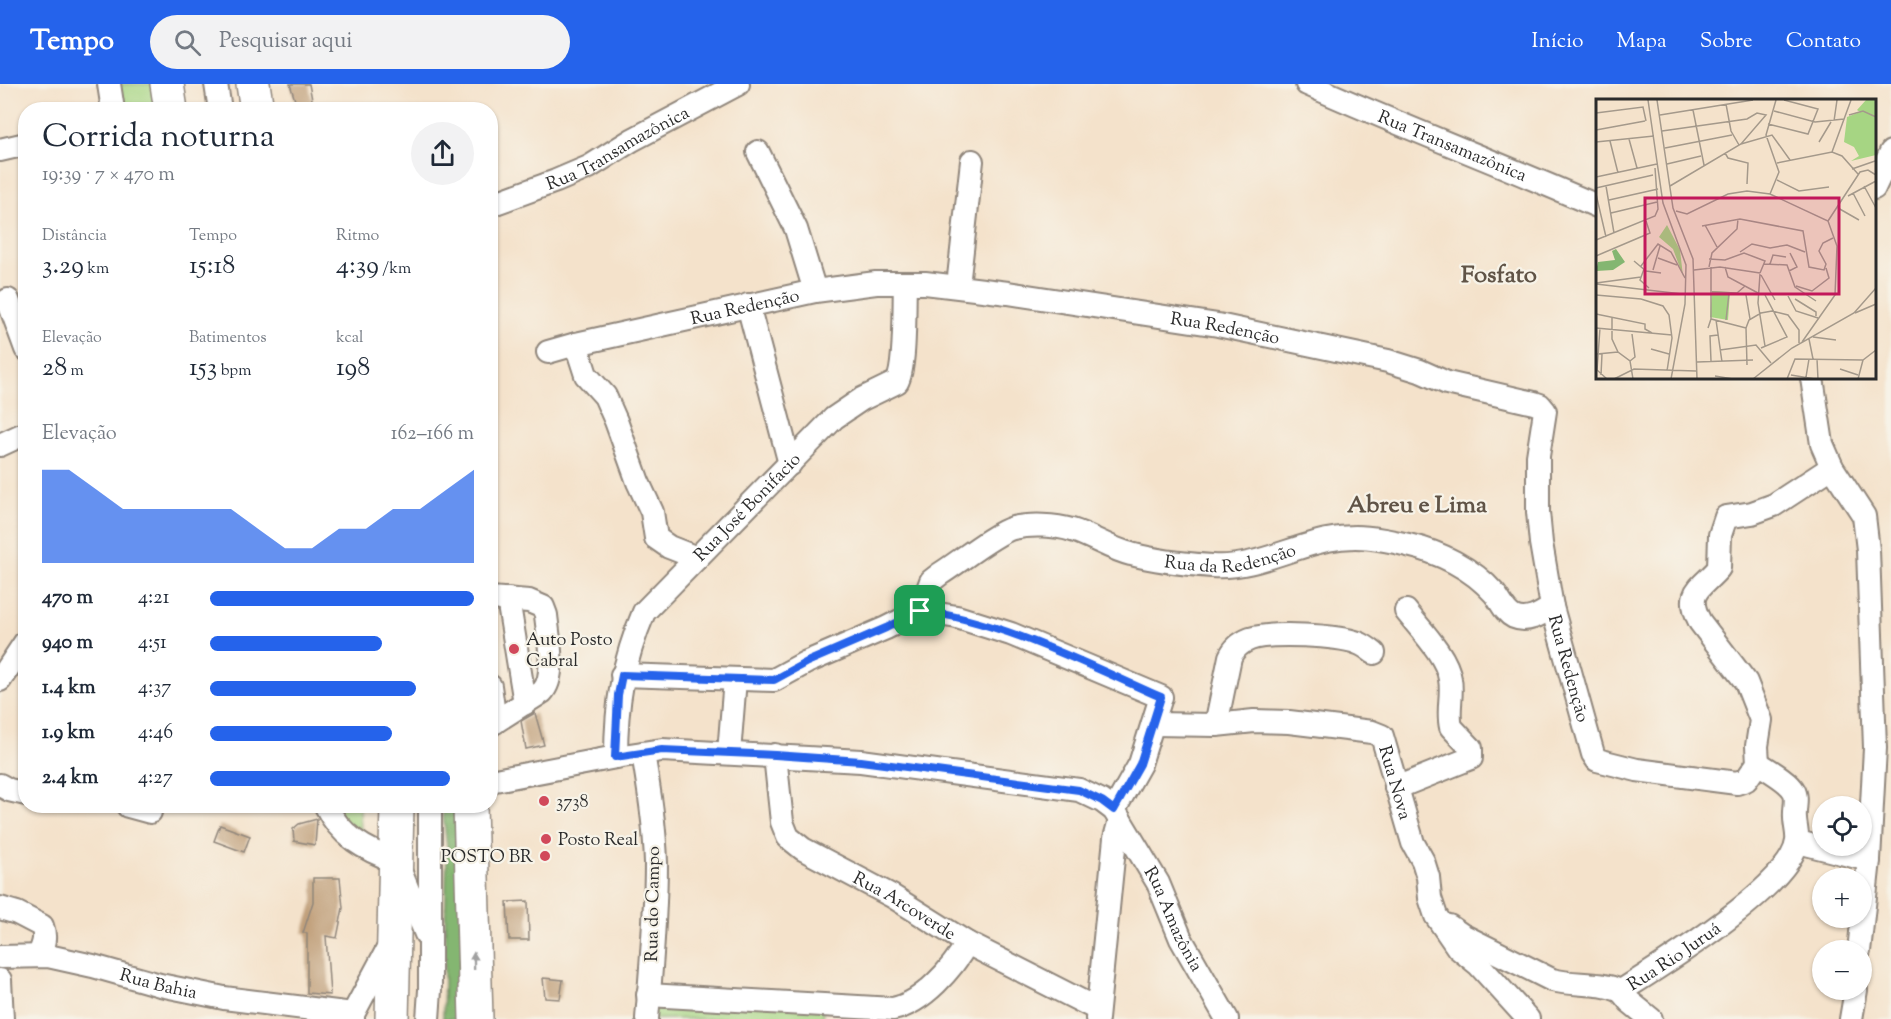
<!DOCTYPE html>
<html lang="pt">
<meta charset="utf-8">
<style>
body{margin:0;font-family:"Sorts Mill Goudy",serif;background:#f2f2f3;color:#1f2937;height:100vh;display:flex;flex-direction:column;font-size:22px;white-space:nowrap}
*{box-sizing:border-box;margin:0}
p{font-size:20px;color:#747a83}
.icon{flex:none;width:33px;height:33px;fill:none;stroke:currentColor;stroke-width:2;stroke-linecap:round;stroke-linejoin:round}
.map{position:relative;flex:1;overflow:hidden}
.side{position:absolute;left:18px;top:18px;width:480px;height:711px;display:flex;flex-direction:column;background:#fff;border-radius:24px;box-shadow:0 2px 4px #0004}
.side>*{flex:none}
.buttons{position:absolute;left:1812px;top:712px;display:grid;gap:12px}
.buttons a{display:grid;place-items:center;width:60px;height:60px;border-radius:50%;background:#fff;box-shadow:0 2px 4px #0004;font-size:30px}
.pin{position:absolute;display:grid;place-items:center;width:51px;height:51px;color:#fff;margin:-26px;border-radius:12px;box-shadow:0 3px 9px #0006}
.round{display:grid;place-items:center;flex:none;width:63px;height:63px;border-radius:32px;background:#f2f2f3}
.overview{display:flex;align-items:center;justify-content:space-between;height:102px;padding:0 24px}
h1{font-size:33px;font-weight:600;line-height:45px}
.figures{display:grid;grid-template-columns:repeat(3,1fr);gap:9px;height:102px;padding:6px 24px}
.figures div{display:grid;align-content:center}
.figures b{font-size:26px;font-weight:600}
.figures small{font-size:16px;font-weight:400}
.figures p{font-size:16px}
.chart{height:168px;padding:12px 24px}
.chart p{display:flex;justify-content:space-between}
.chart svg{width:100%;height:108px;margin-top:6px;fill:#2563eb;opacity:.7}
ul{padding:0 24px;list-style:none;font-size:20px}
li{display:grid;grid-template-columns:96px 72px 1fr;align-items:center;height:45px}
li i{height:15px;border-radius:8px;background:#2563eb}
header{display:flex;align-items:center;gap:36px;box-sizing:border-box;height:84px;padding:0 30px;background:#2563eb;color:#fff}
header strong{font-size:28px}
nav{display:flex;gap:33px;margin-inline-start:auto;font-size:21px}
.search{width:420px;height:54px;background:#f2f2f3;display:flex;align-items:center;gap:15px;box-sizing:border-box;padding:0 21px;border-radius:33px;color:#747a83;font-size:22px}
.map>svg:first-child{display:block}
.green{fill:#a6d583;stroke:#688057;stroke-width:1.5}
.forest{fill:#84b671;stroke:#58704e;stroke-width:1.5}
.building{fill:#c1a07b}
.lines{fill:none;stroke-linecap:round;stroke-linejoin:round}
.minor-casing{stroke:#90867b;stroke-width:26}
.highway-casing{stroke:#90867b;stroke-width:36}
.minor{stroke:#fff;stroke-width:22}
.highway{stroke:#fff;stroke-width:33}
.oneway{fill:#a0a0a0}
.route-casing{stroke:#fff;stroke-width:12}
.route{stroke:#2563eb;stroke-width:8}
.poi-dot{fill:#d1495b;stroke:#f7f3e8;stroke-width:2}
.labels{text-anchor:middle;stroke-width:4.5;stroke-linejoin:round;paint-order:stroke}
.street-label{font-size:18px;fill:#2b2b2b;stroke:#f7f3e8}
.poi-label{font-size:18px;fill:#2b2b2b;stroke:#f7f3e8;text-anchor:start}
.district-label{font-size:24px;font-weight:bold;fill:#605447;stroke:#f7f3e8}
.inset-road{fill:none;stroke:#a4998b;stroke-width:1.5}
.view{fill:#c2185b;fill-opacity:0.15;stroke:#c2185b;stroke-width:3}
.inset-edge{fill:none;stroke:#2b2b2b;stroke-width:3}
</style>
<header>
<strong>Tempo</strong>
<div class="search"><svg class="icon" aria-label="search" viewBox="0 0 24 24"><circle cx="10" cy="10" r="6"/><path d="M15 15l6 6"/></svg>Pesquisar aqui</div>
<nav><a>Início</a><a>Mapa</a><a>Sobre</a><a>Contato</a></nav>
</header>
<div class="map">
<svg width="1891" height="935" viewBox="0 0 1891 935">
<rect width="100%" height="100%" fill="#f7f3e8"/>
<filter id="ink" filterUnits="userSpaceOnUse"><feTurbulence type="fractalNoise" baseFrequency=".0167" numOctaves="2"/><feDisplacementMap in="SourceGraphic" scale="12" xChannelSelector="R" yChannelSelector="G"/><feConvolveMatrix kernelMatrix="1 2 1 2 8 2 1 2 1" color-interpolation-filters="sRGB"/></filter>
<filter id="wash" filterUnits="userSpaceOnUse"><feTurbulence type="fractalNoise" baseFrequency=".008" numOctaves="4" result="noise"/><feDisplacementMap in="SourceGraphic" scale="24" xChannelSelector="R" yChannelSelector="G"/><feGaussianBlur stdDeviation="1.35" result="paint"/><feColorMatrix in="noise" values="0 0 0 0 0 0 0 0 0 0 0 0 0 0 0 0 0 1.4 0 .05"/><feComposite in="paint" operator="in"/></filter>
<g filter="url(#wash)">
<rect width="100%" height="100%" fill="#f4e2cb"/>
<g class="green">
<path d="M116,0H154L158,25H118Z"/>
<path d="M331,722H360L361,754Z"/>
<path d="M651,905L824,912L823,935H649Z"/>
</g>
<path class="forest" d="M442,722H460L469,935H443L447,763Z"/>
<g id="blocks">
<g class="building">
<path d="M290,0H309L314,26H298Z"/>
<path d="M535,629L544,661L526,665L521,637Z"/>
<path d="M317,735L315,761L294,757L293,745L299,740Z"/>
<path d="M220,741L250,752L244,768L214,757Z"/>
<path d="M313,794H340L343,824L337,854L326,852L330,911L307,909V849H303L313,818Z"/>
<path d="M528,817L529,856H509L507,818Z"/>
<path d="M543,894L563,896L560,915L545,914Z"/>
</g>
</g>
</g>
<g filter="url(#ink)">
<use href="#blocks" fill-opacity="0" stroke="#90867b" stroke-width="1.5"/>
<g class="lines">
<g class="minor-casing">
<g id="minor">
<path d="M109,0L113,26"/>
<path d="M216,0L220,26"/>
<path id="s1" d="M1307,0C1403,43 1501,80 1597,122"/>
<path d="M0,66L26,60"/>
<path d="M758,68L796,145L815,207"/>
<path d="M1874,104L1891,68"/>
<path id="s2" d="M490,121L556,97L589,83L632,56L738,0"/>
<path d="M958,202L972,77"/>
<path d="M8,216L26,265"/>
<path d="M748,221L790,380"/>
<path d="M576,260L586,291L605,312L616,337L638,398L652,428L656,454L669,463L697,474"/>
<path id="s3" d="M548,268L576,260L815,207L876,199H925L1008,209L1218,241L1388,277L1420,287L1447,299L1534,319L1540,321L1545,327L1538,372V428L1541,459L1552,523L1593,670L1597,676L1637,686L1737,699L1746,696L1758,679L1757,662L1761,636L1746,598L1700,538C1684,507 1702,504 1719,484L1720,451L1726,433L1752,429L1774,421L1832,383"/>
<path d="M1812,294L1822,360L1832,383L1864,432L1868,466L1875,664L1869,776L1859,867"/>
<path d="M0,361L26,349"/>
<path d="M490,514L529,517L543,523L546,531C548,552 557,593 542,608L490,641"/>
<path d="M508,515L525,619"/>
<path id="s4" d="M920,527L931,497L940,490C958,479 995,449 1013,444C1031,440 1055,441 1072,446C1092,452 1110,465 1131,470C1157,477 1185,480 1212,482C1252,485 1289,464 1327,456C1356,450 1379,454 1408,461C1439,468 1472,484 1494,509C1501,517 1504,528 1514,533C1528,539 1541,530 1552,523"/>
<path d="M622,591L774,596L807,578L886,544L920,527L957,533L1011,550L1161,613L1140,680L1114,726"/>
<path d="M0,596L26,557"/>
<path d="M490,602L495,638"/>
<path id="s5" d="M1153,640L1216,641L1254,637L1289,638L1372,648L1382,652L1413,759L1423,777L1428,793L1430,814L1436,832L1458,864L1479,881L1528,935"/>
<path d="M1216,641L1230,573C1234,564 1240,559 1250,555C1271,548 1337,551 1358,559C1364,561 1369,565 1374,569"/>
<path d="M643,669C649,705 655,742 656,779C656,831 651,883 647,935"/>
<path d="M729,669L735,595"/>
<path id="s6" d="M775,671L782,738L788,753L803,765L892,812L967,859L1097,925"/>
<path id="s7" d="M616,673C616,618 623,578 644,528L834,334L862,315L897,298C906,283 904,221 905,200"/>
<path id="s8" d="M490,697L616,673L662,666L861,677L1079,706L1102,717L1114,726L1158,799L1181,855L1227,935"/>
<path d="M0,701L9,706L26,710"/>
<path d="M1396,704L1471,674V664L1451,643C1447,627 1453,611 1450,595C1447,572 1420,545 1406,527"/>
<path d="M128,722L150,728"/>
<path d="M326,722C340,752 365,766 396,777L426,850"/>
<path d="M1798,758L1869,776"/>
<path d="M0,824L17,829L42,842C46,853 44,859 39,871"/>
<path id="s9" d="M1449,842L1462,851L1552,896C1575,902 1598,897 1621,907C1659,883 1792,801 1797,757C1798,750 1795,741 1795,734C1794,726 1798,714 1794,707C1789,697 1767,685 1758,679"/>
<path id="s10" d="M0,873L48,872L93,882L160,901L224,914L353,930"/>
<path d="M0,896L2,935"/>
<path d="M1621,907L1630,918L1651,935"/>
<path d="M648,911L893,925C923,919 953,884 967,859"/>
<path d="M353,935V930L391,859"/>
<path d="M428,935L430,906V722"/>
<path d="M1097,935L1115,754L1120,736"/>
<path d="M1851,935L1856,906"/>
</g>
</g>
<g class="highway-casing">
<g id="highway">
<path d="M167,0L171,26"/>
<path d="M253,0L257,26"/>
<path d="M470,722L476,935"/>
<path d="M392,935L397,722"/>
</g>
</g>
<use href="#minor" class="minor"/>
<use href="#highway" class="highway"/>
</g>
<defs><path id="oneway-solid" d="M-6-.8H1V-3.2L6.5 0L1 3.2V.8H-6Z" transform="scale(1.5)"/></defs>
<use class="oneway" href="#oneway-solid" transform="translate(474 877) rotate(-91)"/>
</g>
<g class="lines" filter="url(#ink)">
<g class="route-casing">
<path id="route" d="M920,527C998,535 1088,581 1161,613L1140,680L1114,726L1102,717L1079,706L861,677L775,671L662,666L615,673L618,611L622,591L774,596L807,578L886,544Z"/>
</g>
<use href="#route" class="route"/>
</g>
<g class="poi-dot">
<circle cx="514" cy="565" r="6"/>
<circle cx="544" cy="717" r="6"/>
<circle cx="546" cy="755" r="6"/>
<circle cx="545" cy="772" r="6"/>
</g>
<g class="labels">
<g class="street-label">
<text dy="6" stroke="none"><textPath href="#s1" startOffset="158">Rua Transamazônica</textPath></text>
<text dy="6" stroke="none"><textPath href="#s2" startOffset="140">Rua Transamazônica</textPath></text>
<text dy="6" stroke="none"><textPath href="#s3" startOffset="202">Rua Redenção</textPath></text>
<text dy="6" stroke="none"><textPath href="#s3" startOffset="688">Rua Redenção</textPath></text>
<text dy="6" stroke="none"><textPath href="#s7" startOffset="296">Rua José Bonifacio</textPath></text>
<text dy="6" stroke="none"><textPath href="#s4" startOffset="354">Rua da Redenção</textPath></text>
<text dy="6" stroke="none"><textPath href="#s3" startOffset="1282">Rua Redenção</textPath></text>
<text dy="6" stroke="none"><textPath href="#s5" startOffset="279">Rua Nova</textPath></text>
<text transform="translate(652 820) rotate(-89)" y="6">Rua do Campo</text>
<text dy="6" stroke="none"><textPath href="#s6" startOffset="219">Rua Arcoverde</textPath></text>
<text dy="6" stroke="none"><textPath href="#s8" startOffset="759">Rua Amazônia</textPath></text>
<text dy="6" stroke="none"><textPath href="#s9" startOffset="250">Rua Rio Juruá</textPath></text>
<text dy="6" stroke="none"><textPath href="#s10" startOffset="162">Rua Bahia</textPath></text>
</g>
<g class="poi-label">
<text x="526" y="561">Auto Posto<tspan x="526" dy="21">Cabral</tspan></text>
<text x="556" y="723">3738</text>
<text x="558" y="761">Posto Real</text>
<text x="533" y="778" text-anchor="end">POSTO BR</text>
</g>
<g class="district-label">
<text x="1499" y="198">Fosfato</text>
<text x="1417" y="428">Abreu e Lima</text>
</g>
</g>
<g transform="translate(1596 15)">
<rect width="280" height="280" fill="#f4e2cb"/>
<path d="M270,1H280V56L255,62L263,57L258,48L248,43L251,18L264,13L261,11ZM71,126L84,151L87,177L77,150L63,138ZM116,192L134,193L132,221L114,218Z" fill="#a6d583"/>
<path d="M20,150L29,163L17,171L0,172L2,163L19,161L16,152Z" fill="#84b671"/>
<path class="inset-road" d="M52,1L67,104L90,166L89,205L75,280M61,1L77,109L97,160L101,280M130,5L135,32L143,46M97,11L108,66M178,12L219,23L248,20M0,14L47,8L50,22M64,16L157,1M253,16L267,12L280,18M238,22L241,1M172,25L212,35L222,10L188,1M0,31L49,22M66,32L151,20L161,14L170,16L145,45L74,87M33,40L41,69M14,42L22,74M0,43L58,37M223,43L235,23M145,45L176,36L194,61M69,49L136,36M236,53L255,1M129,54L132,59L152,64L151,85M181,64L236,53L246,57L262,75M71,65L105,57M256,70L279,62M0,78L61,65M181,81L203,92L233,88M10,87L18,134M268,87L280,109M0,89L57,76M257,94L269,117M0,95L10,138M174,95L183,73L170,36L180,1M252,97L280,82M13,101L62,90M242,109L263,121M80,112L91,115L132,95L151,92L174,95L232,122L241,147L239,196L206,243M15,114L61,103M232,122L264,73L272,71L280,76M109,126L121,148M106,127L144,120L207,132L213,168L228,171L230,165L223,152L227,144L237,139M0,141L59,117L62,110L59,69M144,153L156,145L174,149L191,146L209,153M0,157L54,134L50,122M62,159L81,166M113,160L129,161L148,154L169,162L164,174M38,162L50,172L65,174M168,165L191,166L199,188L220,202M174,165L177,156L190,158M45,167L62,145L75,153L89,179M113,168L116,154L141,130L142,120M115,168V220M129,168L132,178L162,194M48,170L44,181L53,189M57,171L64,147M98,171L124,168L164,174M193,172L201,168L194,154M164,175L162,204L169,247M165,176L179,201M0,184L45,178M0,185L86,195M200,187L216,192L233,179L230,169M116,193L141,194L149,187M0,196L45,200L67,207L73,216L76,239L71,272M150,196L154,220M192,197L200,212L222,219M199,200L220,213V217M259,214L280,205M0,215L49,225V230L56,234M16,218V240L22,253L34,262L37,280M120,221L126,263M130,221L133,194M0,229L76,236M4,229L1,271L11,280M112,229L115,220L150,229M217,238L240,241M213,240L217,260M165,249L191,238L169,196M55,250L73,255M124,251L160,246L175,264M1,255L22,253M221,260L222,280M34,262L39,258L36,235M115,262L114,237L122,236M101,263L157,261M151,266L150,229L153,221L165,214L176,212L192,216L203,231V244M244,270L262,276M5,276L6,255M195,276L219,280M119,277L137,280M210,278L213,260M18,280L38,270L100,272M157,280L196,249L258,214L280,189M191,280L199,260L267,261L280,251M262,280L267,261"/>
<path class="view" d="M49,99H243V195H49Z"/>
<rect width="280" height="280" class="inset-edge"/>
</g>
</svg>
<div class="buttons">
<a><svg class="icon" aria-label="locate" viewBox="0 0 24 24"><circle cx="12" cy="12" r="6"/><path d="M12 2v4M12 18v4M2 12h4M18 12h4"/></svg></a>
<a>+</a>
<a>−</a>
</div>
<div class="pin" style="left:920px;top:527px;background:#1e9e55"><svg class="icon" aria-label="arrive" viewBox="0 0 24 24"><path d="M6 21V4h12l-3 4 3 4H6"/></svg></div>
<section class="side">
<div class="overview"><div><h1>Corrida noturna</h1><p>19:39 · 7 × 470 m</p></div><a class="round"><svg class="icon" aria-label="share" viewBox="0 0 24 24"><path d="M12 15V3M7 8l5-5 5 5M5 13v7h14v-7"/></svg></a></div>
<div class="figures">
<div><p>Distância</p><b>3.29<small> km</small></b></div>
<div><p>Tempo</p><b>15:18</b></div>
<div><p>Ritmo</p><b>4:39<small> /km</small></b></div>
</div>
<div class="figures">
<div><p>Elevação</p><b>28<small> m</small></b></div>
<div><p>Batimentos</p><b>153<small> bpm</small></b></div>
<div><p>kcal</p><b>198</b></div>
</div>
<div class="chart"><p><span>Elevação</span>162–166 m</p>
<svg viewBox="0 0 160 44" preserveAspectRatio="none"><path d="M0 44V6L10 6L20 14L30 22L40 22L50 22L60 22L70 22L80 30L90 38L100 38L110 30L120 30L130 22L140 22L150 14L160 6V44z"/></svg>
</div>
<ul>
<li><b>470 m</b>4:21<i style="width:100%"></i></li>
<li><b>940 m</b>4:51<i style="width:65%"></i></li>
<li><b>1.4 km</b>4:37<i style="width:78%"></i></li>
<li><b>1.9 km</b>4:46<i style="width:69%"></i></li>
<li><b>2.4 km</b>4:27<i style="width:91%"></i></li>
</ul>
</section>
</div>
